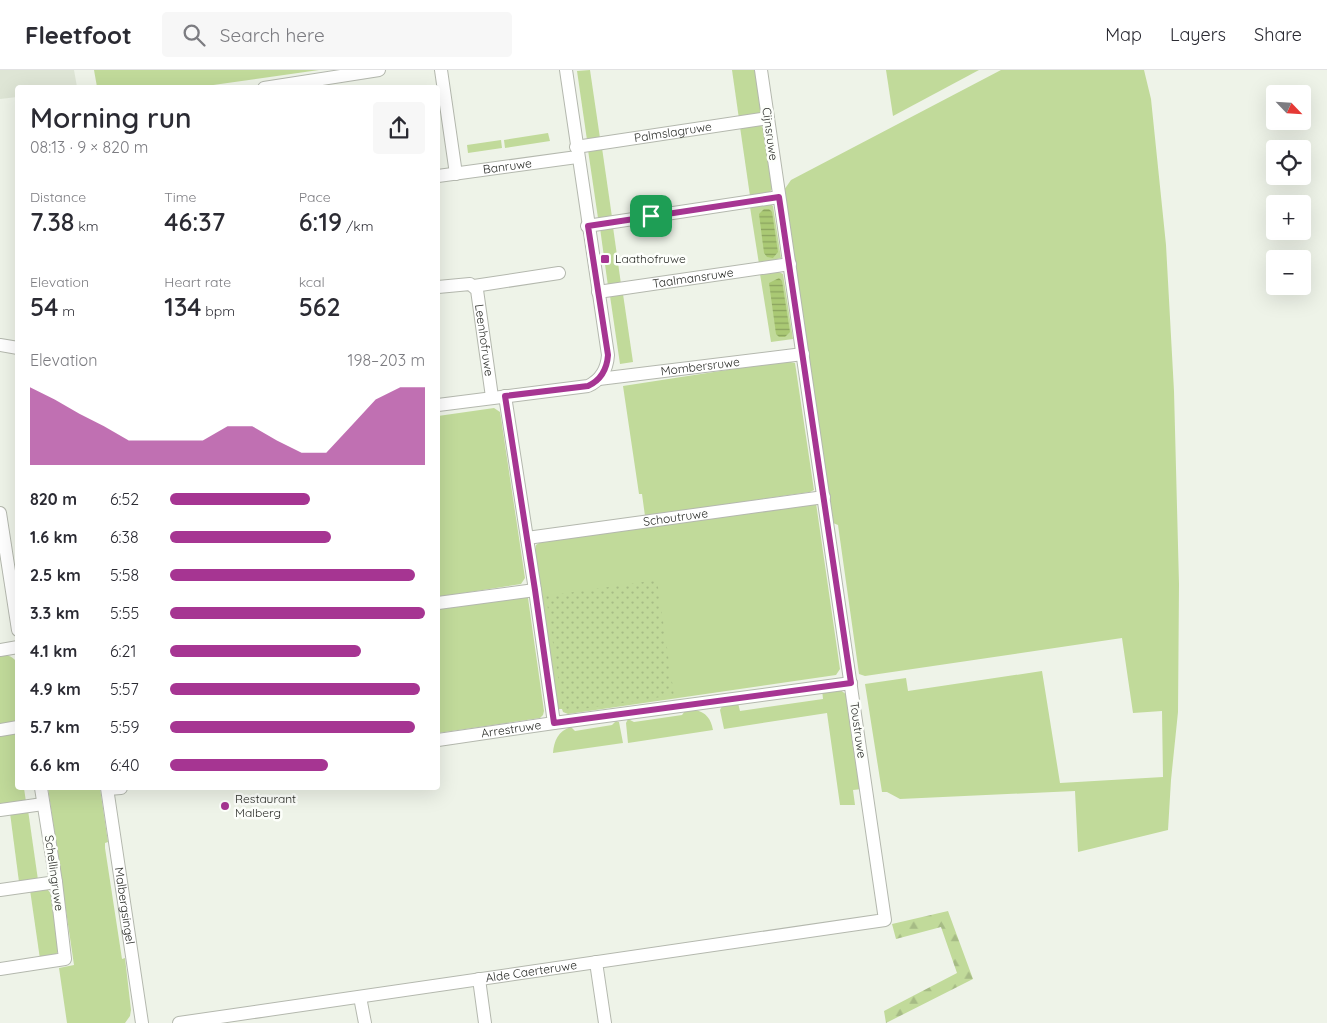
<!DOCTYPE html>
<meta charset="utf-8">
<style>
body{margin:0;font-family:Quicksand,sans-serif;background:#f7f7f7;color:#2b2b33;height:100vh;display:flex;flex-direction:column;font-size:19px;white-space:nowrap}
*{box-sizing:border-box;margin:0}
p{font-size:16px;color:#7c7c81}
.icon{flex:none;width:28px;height:28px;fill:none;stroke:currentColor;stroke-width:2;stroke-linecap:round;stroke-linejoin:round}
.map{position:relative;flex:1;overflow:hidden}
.side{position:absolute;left:15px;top:15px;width:425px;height:705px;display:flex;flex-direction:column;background:#fff;border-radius:5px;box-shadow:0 5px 20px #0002}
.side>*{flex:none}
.needle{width:32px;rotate:115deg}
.controls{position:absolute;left:1266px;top:15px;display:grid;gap:10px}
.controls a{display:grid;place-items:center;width:45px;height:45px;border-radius:5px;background:#fff;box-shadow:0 5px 20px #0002;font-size:25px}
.pin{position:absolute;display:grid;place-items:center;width:42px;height:42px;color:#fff;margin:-21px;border-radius:10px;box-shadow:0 2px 8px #0006}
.round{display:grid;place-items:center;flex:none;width:52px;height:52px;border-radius:5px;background:#f7f7f7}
.summary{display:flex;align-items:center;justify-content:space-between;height:85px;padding:0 15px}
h1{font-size:28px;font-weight:600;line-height:38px}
.figures{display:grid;grid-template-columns:repeat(3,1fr);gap:8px;height:85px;padding:5px 15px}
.figures div{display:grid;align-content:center}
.figures b{font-size:25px;font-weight:600}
.figures small{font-size:14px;font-weight:400}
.figures p{font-size:14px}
.chart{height:140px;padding:10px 15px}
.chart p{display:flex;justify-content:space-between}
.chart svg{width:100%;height:90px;margin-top:5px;fill:#a63592;opacity:.7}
ul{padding:0 15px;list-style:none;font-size:16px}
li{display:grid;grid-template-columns:80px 60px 1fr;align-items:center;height:38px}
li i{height:12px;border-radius:6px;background:#a63592}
header{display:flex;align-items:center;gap:30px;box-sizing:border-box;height:70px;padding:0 25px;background:#fff;border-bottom:1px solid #e1e1e2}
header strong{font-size:24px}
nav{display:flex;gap:28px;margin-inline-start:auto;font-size:18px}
.search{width:350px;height:45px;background:#f7f7f7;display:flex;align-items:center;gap:12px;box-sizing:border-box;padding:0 18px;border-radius:5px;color:#7c7c81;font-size:19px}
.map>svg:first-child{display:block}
.built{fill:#dee5d5}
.green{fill:#c1da9a}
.forest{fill:url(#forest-firs)}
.park{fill:url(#park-dots)}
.water{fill:url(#water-rules)}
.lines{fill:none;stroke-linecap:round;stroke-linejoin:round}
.minor-casing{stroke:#b4b8ae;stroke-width:14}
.minor{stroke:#fff;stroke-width:12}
.route-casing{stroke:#fff;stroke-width:10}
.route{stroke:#a63592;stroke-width:6}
.poi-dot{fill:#a63592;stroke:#fdfffb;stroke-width:2}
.labels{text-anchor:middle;stroke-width:5;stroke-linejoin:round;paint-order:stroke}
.street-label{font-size:12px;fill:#282a26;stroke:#fdfffb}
.poi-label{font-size:12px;fill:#282a26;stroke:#fdfffb;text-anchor:start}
</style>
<header>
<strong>Fleetfoot</strong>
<div class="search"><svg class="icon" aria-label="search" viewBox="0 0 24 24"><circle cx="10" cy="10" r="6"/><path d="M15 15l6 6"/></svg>Search here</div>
<nav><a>Map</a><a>Layers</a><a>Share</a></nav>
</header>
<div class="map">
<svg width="1327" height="953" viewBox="0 0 1327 953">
<defs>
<pattern id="forest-firs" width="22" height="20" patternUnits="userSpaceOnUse" patternTransform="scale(1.25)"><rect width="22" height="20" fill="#c1da9a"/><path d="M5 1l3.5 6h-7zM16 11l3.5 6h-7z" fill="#a6bb85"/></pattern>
<pattern id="park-dots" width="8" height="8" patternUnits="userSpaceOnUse" patternTransform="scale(1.25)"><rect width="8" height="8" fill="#c1da9a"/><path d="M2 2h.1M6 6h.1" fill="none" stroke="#a6bb85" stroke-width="1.8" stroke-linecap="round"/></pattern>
<pattern id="water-rules" width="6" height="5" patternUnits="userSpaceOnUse" patternTransform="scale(1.25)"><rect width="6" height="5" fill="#aac974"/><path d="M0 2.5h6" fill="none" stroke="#8aa35f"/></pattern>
</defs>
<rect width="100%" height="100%" fill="#eef3e8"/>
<path class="built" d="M0,0H74L77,17L18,18L17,27L0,29Z"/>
<g class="green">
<path d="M94,0H319L199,17H97Z"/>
<path d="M590,0L600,68L587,70L577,1Z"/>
<path d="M732,0H757L763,38L760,43L739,49Z"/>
<path d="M886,0H979L893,46Z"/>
<path d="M1001,0H1144L1151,29L1166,175L1174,321L1179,514L1178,642L1171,710L1168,760L1078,782L1075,721L900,729L887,722H882L865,614L906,608L908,621L1042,601L1060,713L1163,707L1162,641L1133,643L1122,568L865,606L859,604L838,455L833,453L784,120L791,110Z"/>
<path d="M760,55L764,58L772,119L769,123L750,126L740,57Z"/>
<path d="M548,63L550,71L505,78L504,70Z"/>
<path d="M501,70L502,78L468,83L467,75Z"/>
<path d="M602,78L612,147L598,148L588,80Z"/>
<path d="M770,134L773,136L781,188L759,194L750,137Z"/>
<path d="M613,157L621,214L608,216L600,158Z"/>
<path d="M779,202L783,204L793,269L771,272L760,204Z"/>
<path d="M623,224L633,292L620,294L610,226Z"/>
<path d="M786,291L795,293L814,420L810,422L645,446L642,424H639L623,316Z"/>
<path d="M494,338L500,342L501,348L525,508L521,514L438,527V346Z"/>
<path d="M816,433L840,599L836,605L568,644L563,642L562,639H558L535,480L536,475L542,471Z"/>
<path d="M522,527L528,528L544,641L543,645L540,648L438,663V539Z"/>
<path d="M0,585C8,585 14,586 17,594V654L0,656Z"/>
<path d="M839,619L847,625L862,719L853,720L855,735H840L827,643L724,659L720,640L722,636L738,633L740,641L823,629L822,620Z"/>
<path d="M695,640C706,642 711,649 713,660L628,673L626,653L628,649L634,652L682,645L685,641Z"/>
<path d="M616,651L619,652L623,673L553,683C554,671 558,661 571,657L575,661L612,655Z"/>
<path d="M16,662L18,718H24L26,732L0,735V665Z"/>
<path d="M48,718H100L108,772L105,773V778L122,889L125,888L131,940L130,946L125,953H67L59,898L74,895Z"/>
<path d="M28,740L38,810L19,812L10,743Z"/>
<path d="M47,819L52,825L59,880L55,886L40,889L30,820Z"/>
</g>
<path class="forest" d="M948,841L973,909L886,953L884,941L957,903L941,857L896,869L892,854Z"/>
<path class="park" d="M657,510L674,625L570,641L565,638L562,634L546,526Z"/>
<g class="water">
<path d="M764,139H769L772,142L778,182L773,188L767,187L764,183L759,144Z"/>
<path d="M779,208L782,211L790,262L785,267H779L776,264L769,213Z"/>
</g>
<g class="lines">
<g class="minor-casing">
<g id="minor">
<path d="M441,0L456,104"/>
<path d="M264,18L379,0"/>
<path id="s1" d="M576,77L768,48"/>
<path id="s2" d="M438,106L577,87"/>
<path d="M587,156L779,127"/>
<path d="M474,216L559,203"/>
<path id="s3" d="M438,217L470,214L477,220L492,327"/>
<path id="s4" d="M598,222L790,194"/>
<path d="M0,275L18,278"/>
<path id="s5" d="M599,309L803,284"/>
<path d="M505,326L535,520L554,653"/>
<path d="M438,335L588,316C601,310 607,300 608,285L566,0"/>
<path d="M0,443L18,560"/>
<path id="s6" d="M527,468L824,427"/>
<path d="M438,533L535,520"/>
<path d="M0,580L18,577"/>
<path d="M0,660L18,657"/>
<path id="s7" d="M438,670L554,653L851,613"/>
<path id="s8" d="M107,718L142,953"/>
<path d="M108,719L121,718"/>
<path d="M0,740L43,734"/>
<path d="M0,820L56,812"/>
<path d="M596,892L605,953"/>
<path d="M0,899L65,889L56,812L41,718"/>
<path d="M479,909L485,953"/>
<path d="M360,927L365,953"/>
<path id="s9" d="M179,953L885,850L761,0"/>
</g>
</g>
<use href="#minor" class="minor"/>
</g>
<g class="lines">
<g class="route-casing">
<path id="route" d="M779,127L851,613L554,653L535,520L505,326L588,316C601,310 607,299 608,285L588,156Z"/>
</g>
<use href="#route" class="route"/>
</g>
<g class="poi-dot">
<rect x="600" y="184" width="10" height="10" rx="2.5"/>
<circle cx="225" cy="736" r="5"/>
</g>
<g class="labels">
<g class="street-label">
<text dy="4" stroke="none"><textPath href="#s1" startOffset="98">Palmslagruwe</textPath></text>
<text transform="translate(770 64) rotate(82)" y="4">Cijnsruwe</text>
<text dy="4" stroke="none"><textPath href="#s2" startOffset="70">Banruwe</textPath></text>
<text dy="4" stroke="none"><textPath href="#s4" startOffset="96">Taalmansruwe</textPath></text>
<text dy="4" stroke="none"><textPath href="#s3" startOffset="92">Leenhofruwe</textPath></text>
<text dy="4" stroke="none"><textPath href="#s5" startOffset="102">Mombersruwe</textPath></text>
<text dy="4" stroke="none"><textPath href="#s6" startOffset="150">Schoutruwe</textPath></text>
<text dy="4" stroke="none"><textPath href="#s7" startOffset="74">Arrestruwe</textPath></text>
<text transform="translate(858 660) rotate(82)" y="4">Toustruwe</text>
<text transform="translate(54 803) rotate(82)" y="4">Schellingruwe</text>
<text dy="4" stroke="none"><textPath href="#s8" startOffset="119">Malbergsingel</textPath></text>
<text dy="4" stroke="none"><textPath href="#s9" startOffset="356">Alde Caerteruwe</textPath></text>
</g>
<g class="poi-label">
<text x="615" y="193">Laathofruwe</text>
<text x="235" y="733">Restaurant<tspan x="235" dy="14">Malberg</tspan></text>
</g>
</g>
</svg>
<div class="controls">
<a><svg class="needle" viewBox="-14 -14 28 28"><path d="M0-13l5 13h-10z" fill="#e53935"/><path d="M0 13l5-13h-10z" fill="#7c7c81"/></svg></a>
<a><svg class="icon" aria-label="locate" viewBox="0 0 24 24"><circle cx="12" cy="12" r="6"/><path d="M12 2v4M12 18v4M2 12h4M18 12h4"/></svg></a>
<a>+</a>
<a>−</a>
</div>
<div class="pin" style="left:651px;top:146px;background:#1e9e55"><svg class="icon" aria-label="arrive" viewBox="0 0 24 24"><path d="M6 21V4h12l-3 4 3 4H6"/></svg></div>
<section class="side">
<div class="summary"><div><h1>Morning run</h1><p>08:13 · 9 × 820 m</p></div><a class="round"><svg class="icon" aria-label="share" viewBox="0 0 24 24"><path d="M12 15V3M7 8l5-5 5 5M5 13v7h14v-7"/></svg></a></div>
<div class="figures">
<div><p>Distance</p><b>7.38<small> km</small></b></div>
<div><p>Time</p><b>46:37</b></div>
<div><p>Pace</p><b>6:19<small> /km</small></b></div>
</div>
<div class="figures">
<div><p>Elevation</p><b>54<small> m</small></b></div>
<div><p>Heart rate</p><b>134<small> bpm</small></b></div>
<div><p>kcal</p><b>562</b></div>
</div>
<div class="chart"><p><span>Elevation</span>198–203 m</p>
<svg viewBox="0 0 160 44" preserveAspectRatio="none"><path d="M0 44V6L10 12L20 19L30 25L40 32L50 32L60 32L70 32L80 25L90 25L100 32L110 38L120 38L130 25L140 12L150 6L160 6V44z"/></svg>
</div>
<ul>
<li><b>820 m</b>6:52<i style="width:55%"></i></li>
<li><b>1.6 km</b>6:38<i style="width:63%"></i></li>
<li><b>2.5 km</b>5:58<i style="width:96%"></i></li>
<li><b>3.3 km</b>5:55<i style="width:100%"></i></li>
<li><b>4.1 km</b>6:21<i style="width:75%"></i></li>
<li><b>4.9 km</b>5:57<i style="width:98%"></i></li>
<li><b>5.7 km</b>5:59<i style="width:96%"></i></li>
<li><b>6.6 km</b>6:40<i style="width:62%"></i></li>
</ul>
</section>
</div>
